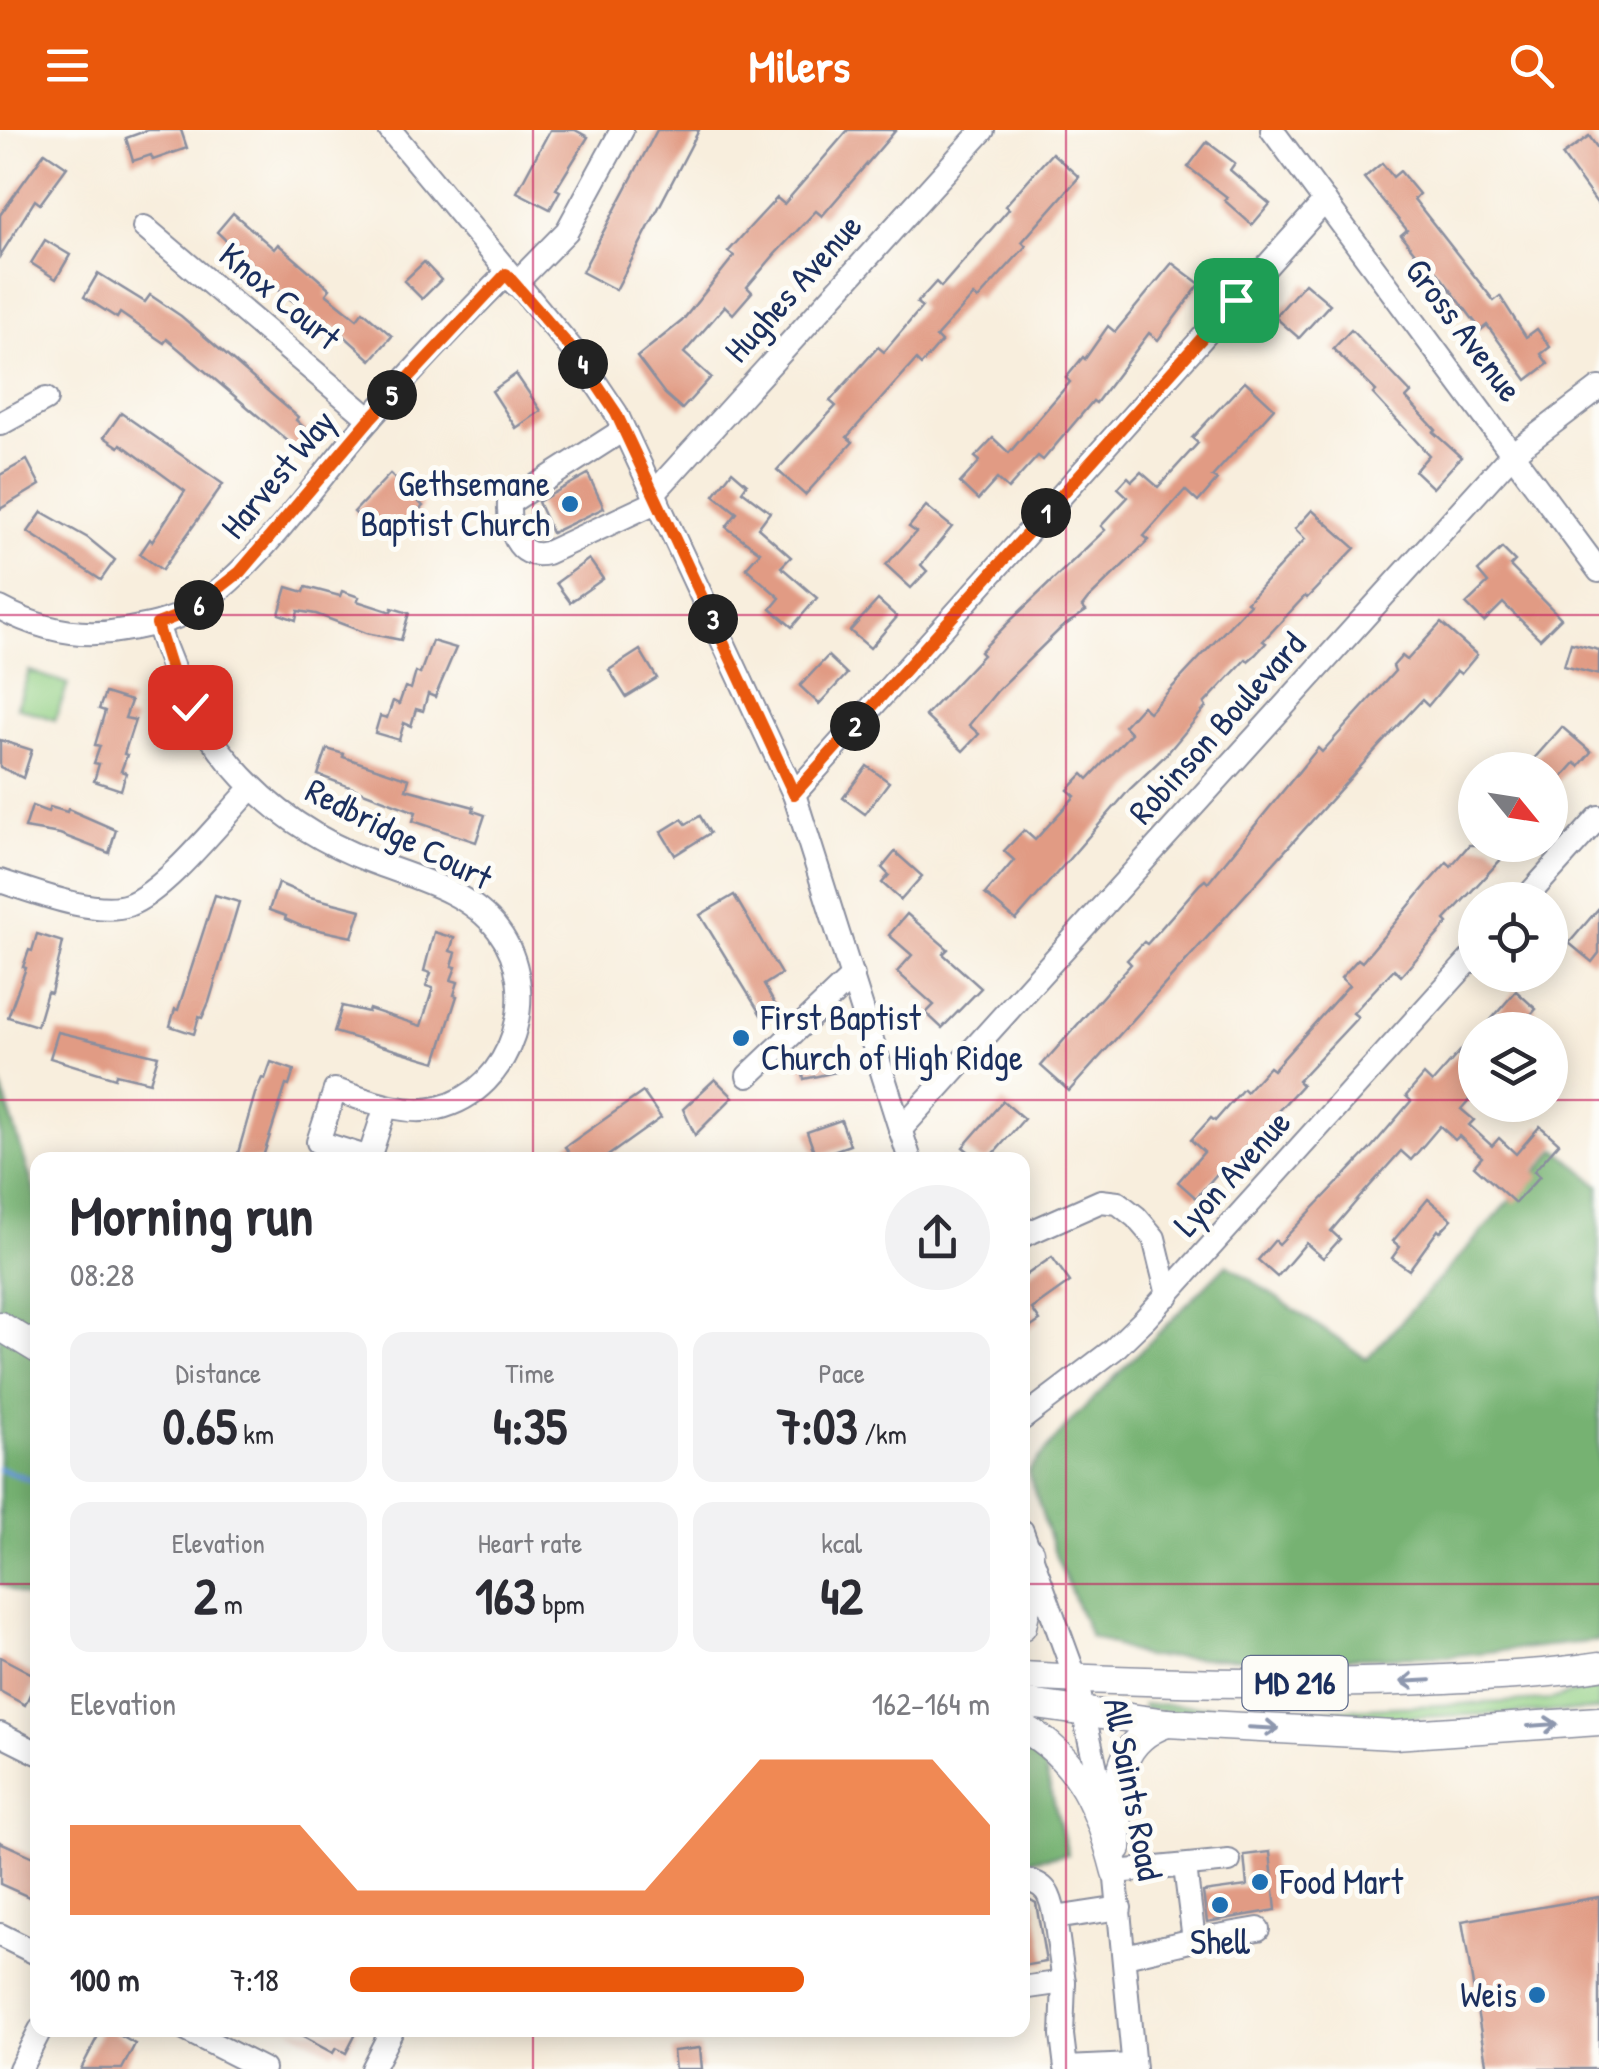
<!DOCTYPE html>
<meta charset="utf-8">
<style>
body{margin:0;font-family:"Patrick Hand",sans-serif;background:#f2f2f3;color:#2b2b33;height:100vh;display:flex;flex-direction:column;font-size:38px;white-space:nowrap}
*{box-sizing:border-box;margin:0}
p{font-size:32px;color:#7c7c81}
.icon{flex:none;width:55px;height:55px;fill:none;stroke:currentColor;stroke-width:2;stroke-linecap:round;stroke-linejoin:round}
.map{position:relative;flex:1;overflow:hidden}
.side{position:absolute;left:30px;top:1022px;width:1000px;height:885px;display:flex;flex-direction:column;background:#fff;border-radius:20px;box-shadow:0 5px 25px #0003}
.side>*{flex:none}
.needle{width:65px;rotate:120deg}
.fabs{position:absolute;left:1458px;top:622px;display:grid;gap:20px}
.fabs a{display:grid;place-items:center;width:110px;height:110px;border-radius:50%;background:#fff;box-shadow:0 5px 25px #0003;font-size:50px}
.pin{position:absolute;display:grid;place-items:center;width:85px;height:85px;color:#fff;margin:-42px;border-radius:20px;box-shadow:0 5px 15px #0006}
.km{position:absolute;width:50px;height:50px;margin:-25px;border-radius:50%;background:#222;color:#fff;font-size:28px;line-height:50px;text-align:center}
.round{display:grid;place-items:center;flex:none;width:105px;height:105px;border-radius:52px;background:#f2f2f3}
.head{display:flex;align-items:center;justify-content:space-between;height:170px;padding:0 40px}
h1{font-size:55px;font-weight:700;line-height:75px}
.metrics{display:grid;grid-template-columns:repeat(3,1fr);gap:15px;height:170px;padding:10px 40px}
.metrics div{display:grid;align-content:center;border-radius:20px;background:#f2f2f3;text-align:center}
.metrics b{font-size:50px;font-weight:700}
.metrics small{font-size:28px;font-weight:400}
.metrics p{font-size:28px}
.chart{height:280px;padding:20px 40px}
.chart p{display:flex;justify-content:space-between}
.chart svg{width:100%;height:180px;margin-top:10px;fill:#ea580c;opacity:.7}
ul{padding:0 40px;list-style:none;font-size:32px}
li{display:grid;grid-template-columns:160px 120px 1fr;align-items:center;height:75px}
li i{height:25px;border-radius:12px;background:#ea580c}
header{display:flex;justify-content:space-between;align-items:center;height:130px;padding:0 40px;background:#ea580c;color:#fff;font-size:45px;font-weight:700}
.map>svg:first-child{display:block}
.green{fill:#93d085;stroke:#578072;stroke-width:2.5}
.forest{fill:#76b272;stroke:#487068;stroke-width:2.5}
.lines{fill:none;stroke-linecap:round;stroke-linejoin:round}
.stream{stroke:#6c9cd5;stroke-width:6}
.building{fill:#e19b84}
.minor-casing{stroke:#8a8e9e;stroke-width:26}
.major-casing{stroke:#8a8e9e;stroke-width:31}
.minor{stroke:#fff;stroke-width:22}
.major{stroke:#fff;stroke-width:28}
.oneway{stroke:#8d97ae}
.route-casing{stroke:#fff;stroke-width:20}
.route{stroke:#ea580c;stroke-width:12}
.grid{fill:none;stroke:#c2185b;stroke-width:2.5;stroke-opacity:0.55}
.poi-dot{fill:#1f6fb2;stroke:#fdfcf7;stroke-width:4}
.labels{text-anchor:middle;stroke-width:10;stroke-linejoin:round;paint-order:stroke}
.shield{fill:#fdfcf7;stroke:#5f6c8c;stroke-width:2.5}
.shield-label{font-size:32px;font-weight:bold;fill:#1b2f5e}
.street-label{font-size:35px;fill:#1b2f5e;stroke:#fdfcf7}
.poi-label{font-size:35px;fill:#1b2f5e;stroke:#fdfcf7;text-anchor:end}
</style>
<header><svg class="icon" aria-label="menu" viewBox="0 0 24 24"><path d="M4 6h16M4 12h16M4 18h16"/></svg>Milers<svg class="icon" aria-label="search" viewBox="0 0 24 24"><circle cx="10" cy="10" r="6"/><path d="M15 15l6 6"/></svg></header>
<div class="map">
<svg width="1599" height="1939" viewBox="0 0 1599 1939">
<rect width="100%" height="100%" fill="#fdfcf7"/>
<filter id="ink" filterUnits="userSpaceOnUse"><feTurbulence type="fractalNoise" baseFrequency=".01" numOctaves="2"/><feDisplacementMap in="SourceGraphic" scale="20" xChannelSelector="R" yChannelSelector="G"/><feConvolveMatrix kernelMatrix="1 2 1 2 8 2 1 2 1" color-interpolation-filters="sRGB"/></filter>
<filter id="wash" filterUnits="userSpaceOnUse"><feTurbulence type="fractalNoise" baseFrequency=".0048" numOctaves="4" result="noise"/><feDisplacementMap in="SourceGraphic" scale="40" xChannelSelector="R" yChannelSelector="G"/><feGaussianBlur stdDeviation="2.25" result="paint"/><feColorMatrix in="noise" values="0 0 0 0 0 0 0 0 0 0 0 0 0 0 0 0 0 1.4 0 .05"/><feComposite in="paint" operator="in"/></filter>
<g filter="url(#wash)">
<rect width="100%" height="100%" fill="#f8eedd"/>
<g class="green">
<path d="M29,541L68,554L55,590L17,577Z"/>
<path d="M1599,1555V1580L1364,1589L1273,1588L1144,1579L1143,1574L1329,1580L1548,1570Z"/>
</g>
<g class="forest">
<path d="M0,952L37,1069V1473L0,1454Z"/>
<path d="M1557,1019L1599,1055V1511L1449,1526L1272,1529L1145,1527L1090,1506L1055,1424L1028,1341L1077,1285L1227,1134L1367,1229Z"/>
<path d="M1022,1554L1068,1724L1023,1731H1022Z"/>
</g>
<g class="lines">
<path class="stream" d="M0,1339L38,1352"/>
</g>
<g id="blocks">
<g class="building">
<path d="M148,0H181L187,18L153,30L151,25L133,31L126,8Z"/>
<path d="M550,0H575L588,7L556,59L560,61L550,79L517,62Z"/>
<path d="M657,0H699L616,160L582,142Z"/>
<path d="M848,0H896L822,86L816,81L775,124L747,157L752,162L733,184L725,176L684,223L711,247L682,279L665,264L637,227L682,191L734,126L728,122L751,96L777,68L784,74Z"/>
<path d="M1589,6L1599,20V76L1562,25Z"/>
<path d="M1207,12L1235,33L1230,40L1270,74L1252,95L1224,70L1227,67L1188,37Z"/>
<path d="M45,22L67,37L40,74L35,70L0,126V85Z"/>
<path d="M1052,23L1079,47L1022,112L1026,116L978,169L974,165L936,207L941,212L921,235L916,230L847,307L853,312L805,365L777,340L836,276L830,271L878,217L884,222L922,177L917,173L936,152L941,157L1009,79L1005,76Z"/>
<path d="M1382,33L1393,47L1400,41L1419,64L1414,69L1494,171L1500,166L1526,207L1537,199L1550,217L1541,224L1548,234L1527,250L1487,195L1481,200L1425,126L1420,129L1401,105L1407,100L1364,48Z"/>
<path d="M233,83L274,119L278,114L330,159L326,164L357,189L363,181L392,206L371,230L332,195L329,198L282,163L217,102Z"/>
<path d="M45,110L70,125L56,149L31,133Z"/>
<path d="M424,132L441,150L422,169L404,151Z"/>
<path d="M1172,133L1200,154L1158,210L1149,203L1096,273L1093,271L1043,330L1038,326L1008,359L997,349L978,370L960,353L980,331L975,327L993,308L1009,323L1070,252L1066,248L1083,227L1085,229L1108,196L1115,202Z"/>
<path d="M98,143L145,172L150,165L181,186L298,287L296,290L309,302L296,318L167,209L164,213L120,183L117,188L84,167Z"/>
<path d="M1305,153L1330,174L1299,208L1275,187Z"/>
<path d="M1351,200L1411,263L1406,268L1436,300L1433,302L1461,327L1433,358L1415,341L1429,325L1373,264L1376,261L1333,219Z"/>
<path d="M516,244L541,281L516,298L492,261Z"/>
<path d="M1245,251L1274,278L1212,347L1217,350L1198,372L1185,360L1144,406L1149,410L1088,469L1082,477L1086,481L1061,498L998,560L969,595L979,604L963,621L925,586L983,525L980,522L1009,492L1105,400L1101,396L1128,367L1118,358L1128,347L1132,351L1141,342L1158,357L1198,313L1192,308Z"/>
<path d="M121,283L223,354L162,440L140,424L150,409L152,411L185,361L121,314L119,317L104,307Z"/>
<path d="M27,330L40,355L0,379V345Z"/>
<path d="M732,341L747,354L742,361L770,382L758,398L791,427L781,437L817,468L792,497L771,479L780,468L746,438L760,422L726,397L737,383L714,365Z"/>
<path d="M390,344L423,376L396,404L387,396L378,405L354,382Z"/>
<path d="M588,344L604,378L552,403L538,372Z"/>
<path d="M926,376L952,397L921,435L927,441L911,458L886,435L916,402L909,397Z"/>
<path d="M1312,380L1355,418L1307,468L1305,466L1263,511L1266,513L1255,525L1248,531L1246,529L1204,574L1206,577L1166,625L1130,659L1016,790L985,764L1014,730L1004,721L1024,700L1035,710L1075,666L1068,660L1083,644L1088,649L1131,603L1124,596L1142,576L1149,582L1250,474L1247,472L1305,409L1295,399Z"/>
<path d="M42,382L88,408L115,430L101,450L28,402Z"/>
<path d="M1502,418L1515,431L1510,436L1561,488L1540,509L1503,473L1484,492L1466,474L1488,453L1478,441Z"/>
<path d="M589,429L603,449L570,472L556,453Z"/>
<path d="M287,457L304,462L306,457L340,466L342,461L359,467L357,471L391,482L392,478L409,483L401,510L366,503L316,484L298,481L296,490L279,484Z"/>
<path d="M878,470L897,487L870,518L850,501Z"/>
<path d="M1441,493L1477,525L1461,544L1457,541L1428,576L1422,570L1380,615L1069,961L1041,936L1131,834L1127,830L1144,812L1147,814L1200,754L1205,750L1208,753L1318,618L1322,622L1395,541L1393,536L1402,526L1407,530Z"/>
<path d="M432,511L456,518L435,567L428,564L423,581L416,579L411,596L404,593L399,610L375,603L380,586L387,588L393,571L399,574L405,557L411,559L416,542L420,544Z"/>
<path d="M1571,513L1599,520V545L1564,536Z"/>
<path d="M640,520L657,548L626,567L609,540Z"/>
<path d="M828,526L847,544L819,574L800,556Z"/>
<path d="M105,563L131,571L125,588L135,590L124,624L127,625L121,641L126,643L121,660L94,651L99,634L94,633L100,616L95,615L105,581L99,579Z"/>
<path d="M1562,597L1591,622L1579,636L1575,633L1550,661V640H1524Z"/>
<path d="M0,610L32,620L23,648L0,637Z"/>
<path d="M327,619L344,624L343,627L409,649L406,659L474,677L473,681L485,685L476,712L413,691L416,682L318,645Z"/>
<path d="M867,636L889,652L865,684L843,668Z"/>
<path d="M32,676L48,682L50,677L67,682L68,679L116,700L109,723L60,704L25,698Z"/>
<path d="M700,686L710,703L675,725L661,702L682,689L686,694Z"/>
<path d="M1469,715H1491L1504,726L1445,790L1448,793L1401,846L1394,839L1353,883L1358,887L1298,951L1302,955L1244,1018L1247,1021L1228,1043L1222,1038L1196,1068L1178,1052L1204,1022L1191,1010L1211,988L1215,991L1243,959L1246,962L1269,937L1273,940L1349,855L1341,848L1358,829L1362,832L1429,752L1447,732L1451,736Z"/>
<path d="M895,722L922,746L901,770L882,753L889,745L882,738Z"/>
<path d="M278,753L310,767L361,780L352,807L301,796L285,789L286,786L269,780Z"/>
<path d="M215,765L239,772L209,872L202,888L199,887L194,904L170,896L175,879L178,880Z"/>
<path d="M734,765L781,844L764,855L776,876L761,885L700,785Z"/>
<path d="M1599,778V823L1592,832L1569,813Z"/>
<path d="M907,784L948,819L943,824L981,858L942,898L926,883L934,875L897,842L912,825L889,805Z"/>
<path d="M434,802L454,808L450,821L456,823L452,836L456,837L451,850L458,852L454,865L457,866L436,932L334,902L342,876L368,882L369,879L421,896L433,858L426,856L431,843L424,841Z"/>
<path d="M37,804L63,812L51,863L47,862L37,896L8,887L26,838L23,837L29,820L32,821Z"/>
<path d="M1516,861L1536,879L1517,900H1482Z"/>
<path d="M58,902L158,926L150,952L116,944L115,948L50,928Z"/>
<path d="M1475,904V963L1461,979L1474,990L1469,995L1492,1016L1499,1008L1516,1024L1540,996L1559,1013L1534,1041L1540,1046L1515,1073L1474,1036L1482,1027L1459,1006L1455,1010L1440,996L1411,1030L1401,1021L1360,1067L1331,1101L1340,1109L1323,1128L1306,1113L1277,1147L1258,1130L1275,1110L1279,1114L1371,1018L1411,971L1406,966L1424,945L1432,953Z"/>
<path d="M832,923L836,942L804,949L800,930Z"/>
<path d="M271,932L294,940L289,956L286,955L262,1030H236L255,964L262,948L265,949Z"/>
<path d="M715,949L733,967L695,1005L683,979Z"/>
<path d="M643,962L661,988L602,1030H574L565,1017Z"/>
<path d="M1003,971L1024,989L988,1030H979L963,1017Z"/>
<path d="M841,990L850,1015L816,1027L807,1002Z"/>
<path d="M1428,1069L1452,1089L1440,1102L1438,1100L1409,1140L1392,1128L1400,1117L1393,1111Z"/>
<path d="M1052,1127L1070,1152L1032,1179L1040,1191L1022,1203V1148Z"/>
<path d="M0,1527L38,1547L25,1575L0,1561Z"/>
<path d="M0,1712L38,1729V1771L0,1754Z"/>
<path d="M1270,1722L1276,1780L1207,1792L1203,1762L1247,1756L1244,1725Z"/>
<path d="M1022,1765L1036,1773L1046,1832L1022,1836Z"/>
<path d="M1599,1767V1939H1487L1462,1791Z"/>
<path d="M101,1900H110L135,1914L122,1939H81Z"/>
<path d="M290,1900H358L346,1923L336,1918L333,1923Z"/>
<path d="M700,1918L702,1939H675L673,1921Z"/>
</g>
</g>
</g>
<g filter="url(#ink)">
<use href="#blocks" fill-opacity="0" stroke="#8a8e9e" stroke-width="2.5"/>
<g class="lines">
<g class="minor-casing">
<g id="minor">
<path d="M390,0L577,225L616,283L794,664L910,1030"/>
<path d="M1272,0L1599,441"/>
<path d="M144,97L370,289"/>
<path d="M515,154L567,101L622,0"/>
<path d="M0,294L46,269"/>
<path d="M623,300L509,373C508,398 517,431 547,423L658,371"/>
<path d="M654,363L983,0"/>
<path d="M0,478C39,499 80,509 124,500C147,496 169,492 189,481C246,451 313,356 356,305C404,249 454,196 506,144"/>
<path d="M157,494C192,607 260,690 373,732C415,748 469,761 498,800C543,860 514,960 438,978C404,986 367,970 335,960L318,1012L369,1028L386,976"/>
<path d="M794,664L1325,71"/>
<path d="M0,751C32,761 95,786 128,775C164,763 224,687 252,658"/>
<path d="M1524,770L1599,687"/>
<path d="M748,946L853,846"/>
<path d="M900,1000L1512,324L1599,258"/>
<path d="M1022,1106L1101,1071L1118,1073L1136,1087L1154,1108L1168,1165"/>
<path d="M1022,1289L1113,1220L1145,1189L1475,824"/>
<path d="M1022,1401L1076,1549L1108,1692"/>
<path d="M0,1604L38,1623"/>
<path d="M1114,1728L1134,1939"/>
<path d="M1185,1737L1194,1810L1258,1799"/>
<path d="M1116,1742L1229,1731"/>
<path d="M1022,1750C1047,1752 1051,1766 1055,1788"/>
<path d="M1120,1778L1055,1788L1064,1852L1062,1905L1066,1938L1133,1935"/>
<path d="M0,1805L38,1824"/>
<path d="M1125,1826L1194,1810"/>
<path d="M1022,1858L1064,1852"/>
<path d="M186,1900L263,1939"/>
<path d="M20,1939L40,1900"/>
<path d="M372,1939L392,1900"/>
</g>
</g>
<g class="major-casing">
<g id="major">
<path d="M0,1196L38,1219"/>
<path d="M1022,1496L1029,1464V1422"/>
<path d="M1022,1546C1156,1553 1291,1556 1425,1550C1484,1547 1541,1545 1599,1536"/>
<path d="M1022,1573L1167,1593L1394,1605L1599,1591"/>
<path d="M1022,1597C1081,1629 1100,1681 1116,1742"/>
<path d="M1117,1718C1120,1665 1108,1613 1167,1593"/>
</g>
</g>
<use href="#minor" class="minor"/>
<use href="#major" class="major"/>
</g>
<defs><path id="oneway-shaft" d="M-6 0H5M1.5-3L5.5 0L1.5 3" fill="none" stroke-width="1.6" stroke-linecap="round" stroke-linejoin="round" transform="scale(2.5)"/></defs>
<g class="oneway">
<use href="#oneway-shaft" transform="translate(1416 1551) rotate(177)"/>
<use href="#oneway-shaft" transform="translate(1543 1595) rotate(-4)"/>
<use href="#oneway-shaft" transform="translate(1264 1598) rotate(3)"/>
</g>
</g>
<g class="lines" filter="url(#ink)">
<g class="route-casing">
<path id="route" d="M190,577L172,542L157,494L190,481L240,442L370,289L506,144L577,225L616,283L794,664L1236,170"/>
</g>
<use href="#route" class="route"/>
</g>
<path class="grid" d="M533,0V1030M1066,0V1939M0,485H1599M0,970H1475M1550,970H1599M0,1454H38M1022,1454H1599M533,1900V1939"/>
<g class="poi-dot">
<circle cx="570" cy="374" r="10"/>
<circle cx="741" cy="908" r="10"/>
<circle cx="1260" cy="1752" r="10"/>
<circle cx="1220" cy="1775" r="10"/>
<circle cx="1537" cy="1865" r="10"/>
</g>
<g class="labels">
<rect class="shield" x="1242.5" y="1526" width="105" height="54" rx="8"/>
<g class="shield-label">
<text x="1295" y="1564">MD 216</text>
</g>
<g class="street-label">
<text transform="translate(793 158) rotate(-48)" y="12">Hughes Avenue</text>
<text transform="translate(280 166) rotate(40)" y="12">Knox Court</text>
<text transform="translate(1464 200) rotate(53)" y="12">Gross Avenue</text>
<text transform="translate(278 344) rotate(-50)" y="12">Harvest Way</text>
<text transform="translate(1217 598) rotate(-48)" y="12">Robinson Boulevard</text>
<text transform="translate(399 704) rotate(27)" y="12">Redbridge Court</text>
<text transform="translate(1232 1043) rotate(-48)" y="12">Lyon Avenue</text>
<text transform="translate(1133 1659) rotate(79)" y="12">All Saints Road</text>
</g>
<g class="poi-label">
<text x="550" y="366">Gethsemane<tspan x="550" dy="40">Baptist Church</tspan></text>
<text x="761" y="900" text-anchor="start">First Baptist<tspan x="761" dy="40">Church of High Ridge</tspan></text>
<text x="1280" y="1764" text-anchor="start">Food Mart</text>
<text x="1220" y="1824" text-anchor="middle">Shell</text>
<text x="1517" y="1877">Weis</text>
</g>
</g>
</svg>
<div class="fabs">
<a><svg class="needle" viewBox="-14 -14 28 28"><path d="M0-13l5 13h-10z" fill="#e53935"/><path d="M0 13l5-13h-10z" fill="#7c7c81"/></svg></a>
<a><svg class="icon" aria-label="locate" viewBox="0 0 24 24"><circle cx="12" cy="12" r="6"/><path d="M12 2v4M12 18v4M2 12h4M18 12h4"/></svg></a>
<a><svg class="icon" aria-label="layers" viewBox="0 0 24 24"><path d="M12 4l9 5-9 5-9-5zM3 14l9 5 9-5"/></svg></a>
</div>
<div class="pin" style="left:1236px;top:170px;background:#1e9e55"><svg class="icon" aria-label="arrive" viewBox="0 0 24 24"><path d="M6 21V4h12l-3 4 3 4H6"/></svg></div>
<div class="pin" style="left:190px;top:577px;background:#d93025"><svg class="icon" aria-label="check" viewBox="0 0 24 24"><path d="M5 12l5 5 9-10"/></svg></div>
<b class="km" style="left:1046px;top:383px">1</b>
<b class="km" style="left:855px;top:596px">2</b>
<b class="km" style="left:713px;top:489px">3</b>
<b class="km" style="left:583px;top:234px">4</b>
<b class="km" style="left:392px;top:265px">5</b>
<b class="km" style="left:199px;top:475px">6</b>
<section class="side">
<div class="head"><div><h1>Morning run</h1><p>08:28</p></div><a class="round"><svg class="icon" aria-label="share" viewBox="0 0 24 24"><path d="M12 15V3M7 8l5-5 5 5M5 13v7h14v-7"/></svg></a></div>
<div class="metrics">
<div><p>Distance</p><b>0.65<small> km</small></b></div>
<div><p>Time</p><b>4:35</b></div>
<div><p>Pace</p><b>7:03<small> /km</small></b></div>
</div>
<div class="metrics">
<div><p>Elevation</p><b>2<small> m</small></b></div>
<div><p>Heart rate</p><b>163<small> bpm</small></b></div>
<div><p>kcal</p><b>42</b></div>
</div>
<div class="chart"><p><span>Elevation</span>162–164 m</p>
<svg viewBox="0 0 160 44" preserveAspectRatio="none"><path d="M0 44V22L10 22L20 22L30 22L40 22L50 38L60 38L70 38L80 38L90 38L100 38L110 22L120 6L130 6L140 6L150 6L160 22V44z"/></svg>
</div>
<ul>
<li><b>100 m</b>7:18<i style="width:71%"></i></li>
</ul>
</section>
</div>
